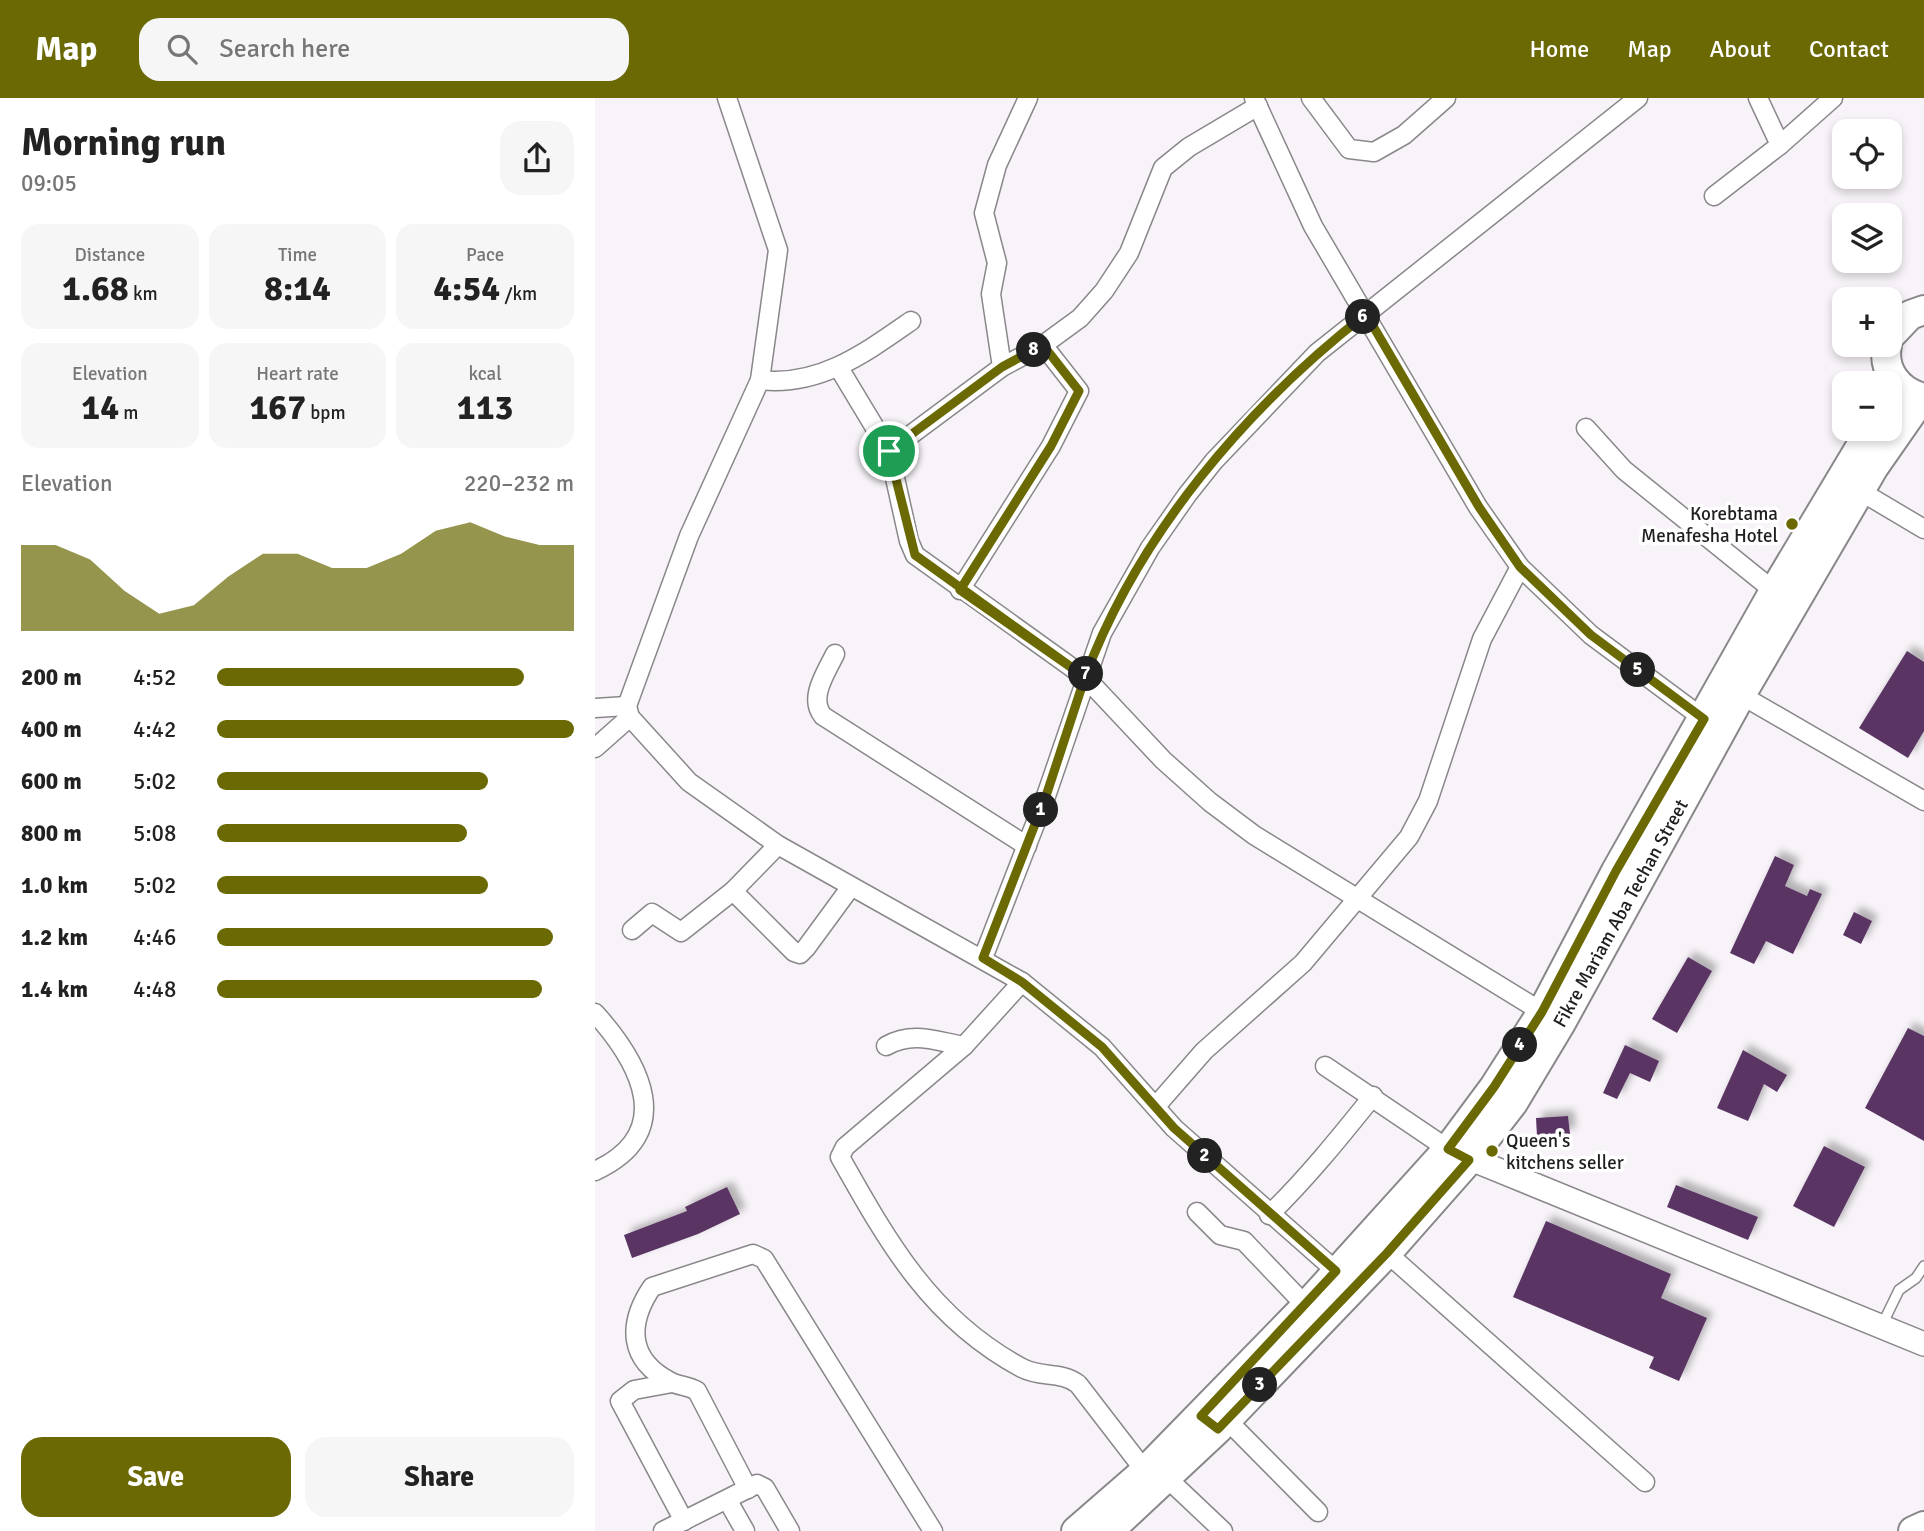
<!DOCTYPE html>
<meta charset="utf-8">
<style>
body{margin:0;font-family:Signika,sans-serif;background:#f6f6f6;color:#222;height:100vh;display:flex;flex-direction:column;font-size:26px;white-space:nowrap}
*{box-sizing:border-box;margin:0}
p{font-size:23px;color:#767676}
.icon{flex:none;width:38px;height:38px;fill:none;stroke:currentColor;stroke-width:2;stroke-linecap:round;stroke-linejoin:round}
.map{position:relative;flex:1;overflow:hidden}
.panel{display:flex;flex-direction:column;background:#fff;width:595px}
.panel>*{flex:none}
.tools{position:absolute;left:1237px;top:21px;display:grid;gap:14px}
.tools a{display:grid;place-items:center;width:70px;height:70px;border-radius:14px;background:#fff;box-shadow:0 4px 10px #0003;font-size:35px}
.pin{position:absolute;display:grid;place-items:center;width:60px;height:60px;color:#fff;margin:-30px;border:4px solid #fff;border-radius:50%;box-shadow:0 2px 7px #0007}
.km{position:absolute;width:35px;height:35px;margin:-18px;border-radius:50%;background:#222;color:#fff;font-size:19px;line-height:35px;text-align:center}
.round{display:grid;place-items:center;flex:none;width:74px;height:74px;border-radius:21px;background:#f6f6f6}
.summary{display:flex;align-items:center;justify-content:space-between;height:119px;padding:0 21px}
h1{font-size:38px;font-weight:700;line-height:52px}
.metrics{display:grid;grid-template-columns:repeat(3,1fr);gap:10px;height:119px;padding:7px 21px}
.metrics div{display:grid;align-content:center;border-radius:18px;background:#f6f6f6;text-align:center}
.metrics b{font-size:35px;font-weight:700}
.metrics small{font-size:19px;font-weight:400}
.metrics p{font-size:19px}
.chart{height:196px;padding:14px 21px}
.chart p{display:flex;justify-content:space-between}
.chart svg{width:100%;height:126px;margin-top:7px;fill:#6a6903;opacity:.7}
.button{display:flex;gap:14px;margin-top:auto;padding:14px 21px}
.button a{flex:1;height:80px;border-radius:21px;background:#6a6903;color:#fff;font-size:28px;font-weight:700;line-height:80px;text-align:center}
.button a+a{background:#f6f6f6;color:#222}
ul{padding:0 21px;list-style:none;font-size:23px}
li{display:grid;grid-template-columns:112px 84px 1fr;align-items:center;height:52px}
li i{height:18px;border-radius:9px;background:#6a6903}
header{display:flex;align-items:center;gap:42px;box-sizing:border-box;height:98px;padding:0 35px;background:#6a6903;color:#fff}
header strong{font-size:33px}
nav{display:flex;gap:38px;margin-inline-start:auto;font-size:24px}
.search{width:490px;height:63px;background:#f6f6f6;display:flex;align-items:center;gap:18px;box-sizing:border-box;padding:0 24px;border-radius:21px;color:#767676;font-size:26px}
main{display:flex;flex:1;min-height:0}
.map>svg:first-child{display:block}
.building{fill:#5a3564;filter:url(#shadow)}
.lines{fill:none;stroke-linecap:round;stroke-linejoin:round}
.service-casing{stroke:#8a878b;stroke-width:12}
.minor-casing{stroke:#8a878b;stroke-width:21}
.tertiary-casing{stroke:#8a878b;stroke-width:26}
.primary-casing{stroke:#8a878b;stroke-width:32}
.service{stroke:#fff;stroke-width:9}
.minor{stroke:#fff;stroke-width:18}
.tertiary{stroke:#fff;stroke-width:23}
.primary{stroke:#fff;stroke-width:28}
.route-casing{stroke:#fff;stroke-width:14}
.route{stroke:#6a6903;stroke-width:9}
.poi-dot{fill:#6a6903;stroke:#fff;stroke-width:2.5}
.labels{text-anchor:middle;stroke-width:7;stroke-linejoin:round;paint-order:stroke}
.poi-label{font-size:19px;fill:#201e20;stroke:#fff;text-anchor:end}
.street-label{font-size:19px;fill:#201e20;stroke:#fff}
</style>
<header>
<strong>Map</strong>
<div class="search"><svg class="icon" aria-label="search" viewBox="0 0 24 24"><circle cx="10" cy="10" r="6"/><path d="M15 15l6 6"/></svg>Search here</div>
<nav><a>Home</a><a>Map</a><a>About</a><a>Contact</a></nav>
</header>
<main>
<section class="panel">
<div class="summary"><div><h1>Morning run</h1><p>09:05</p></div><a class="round"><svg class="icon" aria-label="share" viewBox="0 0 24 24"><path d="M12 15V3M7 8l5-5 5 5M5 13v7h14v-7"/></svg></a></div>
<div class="metrics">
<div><p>Distance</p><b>1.68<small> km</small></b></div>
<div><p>Time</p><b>8:14</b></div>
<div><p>Pace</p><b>4:54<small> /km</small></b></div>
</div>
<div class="metrics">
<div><p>Elevation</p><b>14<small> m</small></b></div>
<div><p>Heart rate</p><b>167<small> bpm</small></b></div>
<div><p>kcal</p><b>113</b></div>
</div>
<div class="chart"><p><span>Elevation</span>220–232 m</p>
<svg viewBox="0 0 160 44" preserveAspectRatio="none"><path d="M0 44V14L10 14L20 19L30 30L40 38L50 35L60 25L70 17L80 17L90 22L100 22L110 17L120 9L130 6L140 11L150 14L160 14V44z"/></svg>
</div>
<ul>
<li><b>200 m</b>4:52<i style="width:86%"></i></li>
<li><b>400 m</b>4:42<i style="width:100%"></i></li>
<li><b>600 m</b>5:02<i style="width:76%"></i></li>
<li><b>800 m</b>5:08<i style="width:70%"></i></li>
<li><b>1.0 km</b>5:02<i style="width:76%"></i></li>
<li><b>1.2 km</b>4:46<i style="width:94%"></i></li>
<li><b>1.4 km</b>4:48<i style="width:91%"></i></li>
</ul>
<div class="button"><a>Save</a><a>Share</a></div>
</section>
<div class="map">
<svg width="1329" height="1433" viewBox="0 0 1329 1433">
<defs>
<filter id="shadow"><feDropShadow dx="6" dy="-6" stdDeviation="3.5" flood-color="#0004"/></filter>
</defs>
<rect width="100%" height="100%" fill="#f7f3f8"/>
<g class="building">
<path d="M1312,553L1329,564V633L1313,660L1264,630Z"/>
<path d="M1180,758L1199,767L1190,788L1212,798L1215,791L1227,796L1198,856L1171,843L1159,866L1135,855Z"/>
<path d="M1259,814L1277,823L1266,846L1248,837Z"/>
<path d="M1093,859L1117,873L1082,935L1057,921Z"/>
<path d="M1313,930L1329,938V1043L1270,1010Z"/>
<path d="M1030,947L1064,963L1055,984L1035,975L1022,1001L1008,995Z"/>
<path d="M1148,952L1192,977L1182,994L1169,986L1153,1023L1122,1010Z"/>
<path d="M973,1018L975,1036L942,1038L941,1020Z"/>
<path d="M1229,1048L1270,1069L1239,1129L1198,1108Z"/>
<path d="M1081,1087L1163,1119L1153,1142L1072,1109Z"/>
<path d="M132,1089L145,1116L103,1136L37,1160L29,1137L92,1113L90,1109Z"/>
<path d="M951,1123L1076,1176L1066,1200L1112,1220L1084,1283L1054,1270L1059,1259L918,1199Z"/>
</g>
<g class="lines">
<g class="service-casing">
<path id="service" d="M1287,1227L1304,1192L1321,1180L1329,1168"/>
</g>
<g class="minor-casing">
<g id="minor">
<path d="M132,0L183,152L165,282L94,438L32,608L35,619L94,684L183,747L427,884L507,949L579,1030L741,1173"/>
<path d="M659,0L718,128L883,409L925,469L996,537L1109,621"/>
<path d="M716,0L754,51L779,54L809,37L851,0"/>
<path d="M1163,0L1185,47L1238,0"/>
<path d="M1119,98L1185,47"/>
<path d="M407,269L396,196L402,165L389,115L402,67L433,0"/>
<path d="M244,270L294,353L314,443L320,457L490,579L568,662L615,704L659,737L947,914"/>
<path d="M165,282C224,289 270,255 316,223"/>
<path d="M991,330L1029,372L1179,493"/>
<path d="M294,353L407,269L448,247L485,220L509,193L534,155L568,70L594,49L663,8"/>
<path d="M1265,393L1329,431"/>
<path d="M365,492L456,348L484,293L448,247"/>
<path d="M240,556C231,575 213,600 228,618L432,748"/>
<path d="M1146,597L1329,703"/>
<path d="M0,610L32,608"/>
<path d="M0,650L35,619"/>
<path d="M183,747L138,793L199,854L205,856L211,850L255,790"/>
<path d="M37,832L57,815L86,834L138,793"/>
<path d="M388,860L451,698L507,535L555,450L592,397L619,363L722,255L1043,0"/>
<path d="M427,884L369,948L250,1049L245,1059C294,1146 336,1221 427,1270C446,1280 466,1273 483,1286L550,1373"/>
<path d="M0,915C45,965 83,1035 0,1073"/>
<path d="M291,948C318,933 340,943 369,948"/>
<path d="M730,968L853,1051"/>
<path d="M561,1008L609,953L708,865L814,739L833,703L887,541L925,469"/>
<path d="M602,1114L625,1137L649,1143L711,1208"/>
<path d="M674,1117C712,1080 745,1039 778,998"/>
<path d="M792,1155L1050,1384"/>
<path d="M77,1285L39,1292L25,1303L89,1423"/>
<path d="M632,1322L723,1414"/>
<path d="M573,1381L628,1433"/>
<path d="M153,1391L102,1293C94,1288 84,1288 76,1284C33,1262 32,1226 57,1189L158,1156L169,1161L338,1433"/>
<path d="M133,1403L150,1433"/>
<path d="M68,1433L162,1386L170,1390L195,1433"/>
</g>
</g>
<g class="tertiary-casing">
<path id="tertiary" d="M859,1054L1329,1246"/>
</g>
<g class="primary-casing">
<g id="primary">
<path d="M1295,238L1315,217L1329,212"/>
<path d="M1292,247C1287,273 1304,294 1329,300"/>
<path d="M481,1433L550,1373L711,1208L853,1051L899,989L947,914L1021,773L1179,493L1276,331"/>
<path d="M514,1433L623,1331L792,1155L874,1062L918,1005L966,925L1146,597L1279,369L1327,300"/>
<path d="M1318,1433L1329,1428"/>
</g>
</g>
<use href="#service" class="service"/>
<use href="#minor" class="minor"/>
<use href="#tertiary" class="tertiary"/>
<use href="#primary" class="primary"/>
</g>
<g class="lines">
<g class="route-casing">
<path id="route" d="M294,353L320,457L490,579L451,698L388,860L427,884L507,949L579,1030L741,1173L606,1318L623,1331L792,1155L874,1062L853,1051L899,989L947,914L1021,773L1109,621L996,537L925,469L884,409L771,216C651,310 544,435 490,579L365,492L456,348L484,293L448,247L407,269L294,353"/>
</g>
<use href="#route" class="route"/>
</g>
<g class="poi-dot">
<circle cx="1197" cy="426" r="7"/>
<circle cx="897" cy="1053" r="7"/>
</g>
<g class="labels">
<g class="poi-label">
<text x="1183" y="422">Korebtama<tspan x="1183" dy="22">Menafesha Hotel</tspan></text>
<text x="911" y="1049" text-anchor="start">Queen's<tspan x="911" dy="22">kitchens seller</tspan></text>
</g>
<g class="street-label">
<text transform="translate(1025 815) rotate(-61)" y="7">Fikre Mariam Aba Techan Street</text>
</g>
</g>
</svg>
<div class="tools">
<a><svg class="icon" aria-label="locate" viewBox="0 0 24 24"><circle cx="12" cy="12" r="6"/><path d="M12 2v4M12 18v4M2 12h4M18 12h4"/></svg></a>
<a><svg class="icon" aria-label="layers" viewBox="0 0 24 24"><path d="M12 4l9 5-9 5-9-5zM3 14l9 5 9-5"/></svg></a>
<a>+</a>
<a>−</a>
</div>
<div class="pin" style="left:294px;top:353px;background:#1e9e55"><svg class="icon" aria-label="arrive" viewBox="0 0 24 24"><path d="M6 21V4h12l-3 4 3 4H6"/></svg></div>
<b class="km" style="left:446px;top:712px">1</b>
<b class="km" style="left:610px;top:1058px">2</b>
<b class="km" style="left:665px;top:1287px">3</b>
<b class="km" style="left:925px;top:947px">4</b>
<b class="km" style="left:1043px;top:572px">5</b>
<b class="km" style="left:768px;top:219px">6</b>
<b class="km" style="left:491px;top:576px">7</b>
<b class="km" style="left:439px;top:252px">8</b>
</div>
</main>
